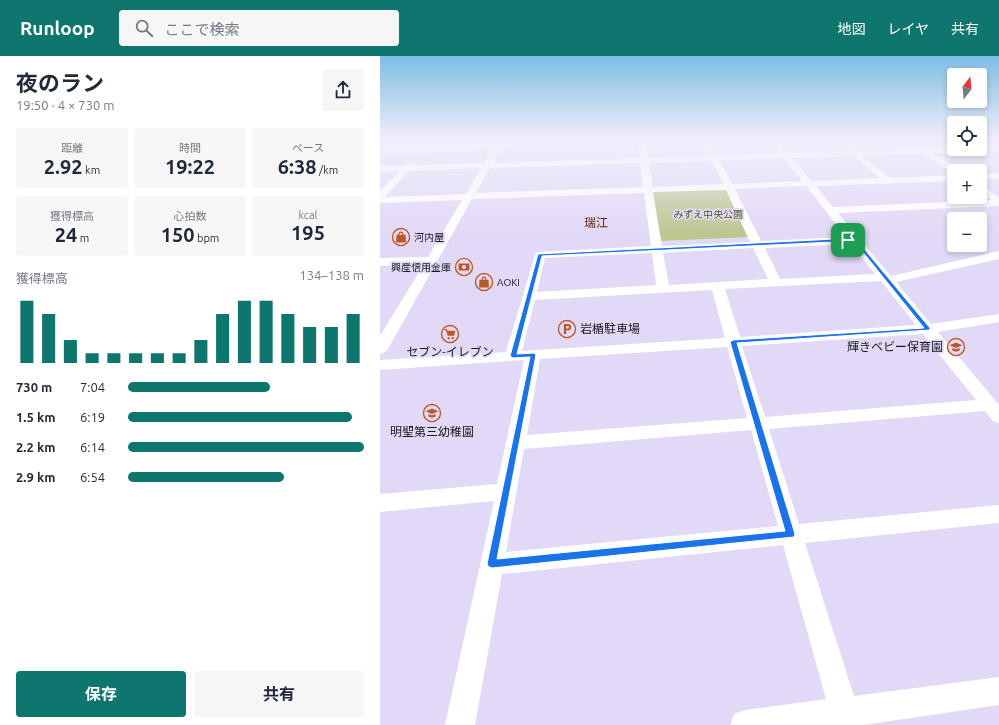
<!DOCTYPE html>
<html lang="ja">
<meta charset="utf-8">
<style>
body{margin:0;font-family:Ubuntu,"Noto Sans JP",sans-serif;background:#f6f6f7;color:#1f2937;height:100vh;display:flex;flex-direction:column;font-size:15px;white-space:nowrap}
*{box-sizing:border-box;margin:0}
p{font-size:13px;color:#747a83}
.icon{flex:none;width:22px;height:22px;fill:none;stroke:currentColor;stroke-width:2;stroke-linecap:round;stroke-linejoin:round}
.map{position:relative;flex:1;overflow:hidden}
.details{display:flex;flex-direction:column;background:#fff;width:380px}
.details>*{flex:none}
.needle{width:26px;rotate:16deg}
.fabs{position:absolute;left:567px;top:12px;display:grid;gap:8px}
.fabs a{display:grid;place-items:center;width:40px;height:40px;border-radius:4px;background:#fff;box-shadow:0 2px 6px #0003;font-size:20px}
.pin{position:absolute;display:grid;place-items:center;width:34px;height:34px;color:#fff;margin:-17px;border-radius:8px;box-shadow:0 2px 6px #0006}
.round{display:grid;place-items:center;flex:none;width:42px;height:42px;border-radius:4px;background:#f6f6f7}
.headline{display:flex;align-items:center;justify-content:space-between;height:68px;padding:0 16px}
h1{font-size:22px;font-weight:700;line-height:30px}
.figures{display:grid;grid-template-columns:repeat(3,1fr);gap:6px;height:68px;padding:4px 16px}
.figures div{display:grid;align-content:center;border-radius:4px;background:#f6f6f7;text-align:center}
.figures b{font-size:20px;font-weight:700}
.figures small{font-size:11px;font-weight:400}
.figures p{font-size:11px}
.chart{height:112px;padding:8px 16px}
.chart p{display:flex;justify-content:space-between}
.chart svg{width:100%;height:72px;margin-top:4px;stroke:#0f766e;stroke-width:6}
.button{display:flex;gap:8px;margin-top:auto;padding:8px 16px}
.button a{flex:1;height:46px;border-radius:4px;background:#0f766e;color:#fff;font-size:16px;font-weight:700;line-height:46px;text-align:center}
.button a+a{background:#f6f6f7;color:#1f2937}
ul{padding:0 16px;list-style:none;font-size:13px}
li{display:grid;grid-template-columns:64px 48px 1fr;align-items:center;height:30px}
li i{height:10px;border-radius:5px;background:#0f766e}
header{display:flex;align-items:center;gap:24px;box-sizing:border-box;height:56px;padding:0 20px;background:#0f766e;color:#fff}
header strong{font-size:19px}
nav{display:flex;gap:22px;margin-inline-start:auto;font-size:14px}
.search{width:280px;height:36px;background:#f6f6f7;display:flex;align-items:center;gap:10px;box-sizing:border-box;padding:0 14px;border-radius:4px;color:#747a83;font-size:15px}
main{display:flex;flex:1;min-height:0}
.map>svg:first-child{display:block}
.green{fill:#bcc691}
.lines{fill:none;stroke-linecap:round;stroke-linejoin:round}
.minor{fill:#fff;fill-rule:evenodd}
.highway{fill:#fff;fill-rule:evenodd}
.route{fill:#1a73e8;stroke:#fff;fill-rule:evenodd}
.labels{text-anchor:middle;stroke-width:3.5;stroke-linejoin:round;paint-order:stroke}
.far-park-label{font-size:10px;fill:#525b1a;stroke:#e2d9f6}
.far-poi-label{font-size:10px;fill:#1b1822;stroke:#e2d9f6;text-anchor:start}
.far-quarter-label{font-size:12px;fill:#652605;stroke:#e2d9f6}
.poi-label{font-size:12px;fill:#1b1822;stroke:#e2d9f6}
</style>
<header>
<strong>Runloop</strong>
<div class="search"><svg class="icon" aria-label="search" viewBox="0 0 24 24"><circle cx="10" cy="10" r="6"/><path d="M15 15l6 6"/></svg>ここで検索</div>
<nav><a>地図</a><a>レイヤ</a><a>共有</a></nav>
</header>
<main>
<section class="details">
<div class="headline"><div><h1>夜のラン</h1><p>19:50 · 4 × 730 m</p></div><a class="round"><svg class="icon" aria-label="share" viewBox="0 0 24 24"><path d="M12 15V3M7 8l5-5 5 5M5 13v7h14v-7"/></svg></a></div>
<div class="figures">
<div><p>距離</p><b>2.92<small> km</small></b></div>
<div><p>時間</p><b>19:22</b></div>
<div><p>ペース</p><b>6:38<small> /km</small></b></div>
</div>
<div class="figures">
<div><p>獲得標高</p><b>24<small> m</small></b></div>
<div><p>心拍数</p><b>150<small> bpm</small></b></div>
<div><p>kcal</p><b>195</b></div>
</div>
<div class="chart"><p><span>獲得標高</span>134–138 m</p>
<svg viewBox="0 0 160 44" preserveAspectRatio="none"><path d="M5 44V6M15 44V14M25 44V30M35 44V38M45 44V38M55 44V38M65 44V38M75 44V38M85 44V30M95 44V14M105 44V6M115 44V6M125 44V14M135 44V22M145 44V22M155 44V14"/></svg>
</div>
<ul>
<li><b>730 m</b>7:04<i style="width:60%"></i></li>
<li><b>1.5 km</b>6:19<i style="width:95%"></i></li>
<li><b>2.2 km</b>6:14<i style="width:100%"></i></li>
<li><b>2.9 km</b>6:54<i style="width:66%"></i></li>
</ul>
<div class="button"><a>保存</a><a>共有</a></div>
</section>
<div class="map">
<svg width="619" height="669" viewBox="0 0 619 669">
<rect width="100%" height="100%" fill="#e2d9f6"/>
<path class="green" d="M348,133L372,181L278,185L273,135Z"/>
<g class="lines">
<g class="minor">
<path d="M88,84H127L113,107L260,102L257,84H265L268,102L330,100L322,84H330L338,100L400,98L389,84H397L408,97L469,95L456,84H465L478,95L542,92L600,93V91H619V95L553,97L577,113L578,115H574V118L543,98L483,100L510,122L574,119V125L436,130L453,151L612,144L600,136V129L619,141V150L458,157L511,220L619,195V203L516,226L551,268L619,258V266L558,276L619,349V367L613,365L605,355L389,373L419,468L619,449V467L425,487L474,640L619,621V649L483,669H350L354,658L365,654L446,643L403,489L122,518L95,669H65L114,445L0,456V438L117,428L144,304L0,314V304L126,296L156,196L271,190L264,137L92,143L8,293L5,296L0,298V280L44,208L0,210V202L48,201L82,144L0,147V135L19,115L0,116V110H24L30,106H33V109L104,107L117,87L68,90L64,88L68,86ZM474,100L500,122L431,125L412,102ZM404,102L422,125L352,128L340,104ZM332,105L343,128L273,131L269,107ZM260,107L263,131L96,137L110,112ZM101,112L86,138L5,141L29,115ZM426,130L466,181L381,185L355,133ZM346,134L370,186L282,190L273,136ZM471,188L495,218L400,223L385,192ZM373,192L388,223L289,229L283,197ZM272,197L276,229L157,236L165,202ZM501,225L536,269L360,281L345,233ZM332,234L345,282L142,295L155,244ZM543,278L596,344L385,361L362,290ZM347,291L367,362L147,379L160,303ZM371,374L398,470L126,496L144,393Z"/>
<path d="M156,84H183L143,90L139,88L143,86Z"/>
<path d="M81,92L85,94L84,96L0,98V94Z"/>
<path d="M619,117V123L600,124V118Z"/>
</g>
<path class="highway" d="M128,84H169L164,87L85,94L0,97V91L85,88Z"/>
</g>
<linearGradient id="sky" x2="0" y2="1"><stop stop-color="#7dbde3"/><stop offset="0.47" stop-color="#f2eefb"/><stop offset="1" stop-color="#f2eefb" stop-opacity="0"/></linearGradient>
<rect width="619" height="178" fill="url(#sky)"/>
<path class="route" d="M475,182L550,272V274L357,287L415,478L414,481L112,512L109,511L107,508L150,301L133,302L130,300L158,198ZM474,185L544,272L353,284L350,286L405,475L117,503L156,299L154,297L137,298L162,200Z"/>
<defs>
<g id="shop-ring" transform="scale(0.9)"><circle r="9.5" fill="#e2d9f6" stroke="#bc5727" stroke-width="1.5"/><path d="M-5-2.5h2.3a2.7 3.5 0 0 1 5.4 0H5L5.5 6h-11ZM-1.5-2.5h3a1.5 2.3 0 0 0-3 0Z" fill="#bc5727"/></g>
<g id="bank-ring" transform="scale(0.9)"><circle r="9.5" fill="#e2d9f6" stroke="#bc5727" stroke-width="1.5"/><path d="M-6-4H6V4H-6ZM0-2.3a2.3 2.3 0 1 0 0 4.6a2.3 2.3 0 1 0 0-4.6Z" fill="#bc5727"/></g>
<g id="parking-ring" transform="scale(0.9)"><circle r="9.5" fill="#e2d9f6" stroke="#bc5727" stroke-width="1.5"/><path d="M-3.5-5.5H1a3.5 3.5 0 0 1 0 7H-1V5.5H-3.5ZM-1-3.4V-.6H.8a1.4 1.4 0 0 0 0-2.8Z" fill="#bc5727"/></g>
<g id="supermarket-ring" transform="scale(0.9)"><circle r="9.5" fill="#e2d9f6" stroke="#bc5727" stroke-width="1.5"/><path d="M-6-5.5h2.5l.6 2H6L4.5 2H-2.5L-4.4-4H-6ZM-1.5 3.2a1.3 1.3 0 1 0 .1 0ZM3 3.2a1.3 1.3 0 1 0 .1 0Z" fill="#bc5727"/></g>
<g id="school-ring" transform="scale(0.9)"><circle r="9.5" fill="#e2d9f6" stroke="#bc5727" stroke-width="1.5"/><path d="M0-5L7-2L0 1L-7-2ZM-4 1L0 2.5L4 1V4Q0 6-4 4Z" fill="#bc5727"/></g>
</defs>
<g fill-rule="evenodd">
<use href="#shop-ring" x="21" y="181"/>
<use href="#bank-ring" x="84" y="211"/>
<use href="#shop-ring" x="104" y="226"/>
<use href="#parking-ring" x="187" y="273"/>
<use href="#supermarket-ring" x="70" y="278"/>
<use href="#school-ring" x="576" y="291"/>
<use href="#school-ring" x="52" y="357"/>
</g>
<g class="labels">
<g class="far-park-label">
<text x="328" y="162">みずえ中央公園</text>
</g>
<g class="far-poi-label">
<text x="34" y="185">河内屋</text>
<text x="71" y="215" text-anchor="end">興産信用金庫</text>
<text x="117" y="230">AOKI</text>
</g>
<g class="far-quarter-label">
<text x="216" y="171">瑞江</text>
</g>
<g class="poi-label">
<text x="200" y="277" text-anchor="start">岩楯駐車場</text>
<text x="563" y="295" text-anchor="end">輝きベビー保育園</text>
<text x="70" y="300">セブン-イレブン</text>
<text x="52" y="380">明聖第三幼稚園</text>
</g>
</g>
</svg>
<div class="fabs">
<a><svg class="needle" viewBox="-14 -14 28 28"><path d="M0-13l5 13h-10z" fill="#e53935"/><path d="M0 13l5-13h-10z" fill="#747a83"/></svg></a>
<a><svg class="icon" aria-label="locate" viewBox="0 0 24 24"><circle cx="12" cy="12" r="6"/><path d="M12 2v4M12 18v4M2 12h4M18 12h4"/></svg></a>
<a>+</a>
<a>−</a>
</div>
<div class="pin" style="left:468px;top:184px;background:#1e9e55"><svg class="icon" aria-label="arrive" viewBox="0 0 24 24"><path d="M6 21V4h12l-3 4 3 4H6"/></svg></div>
</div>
</main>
